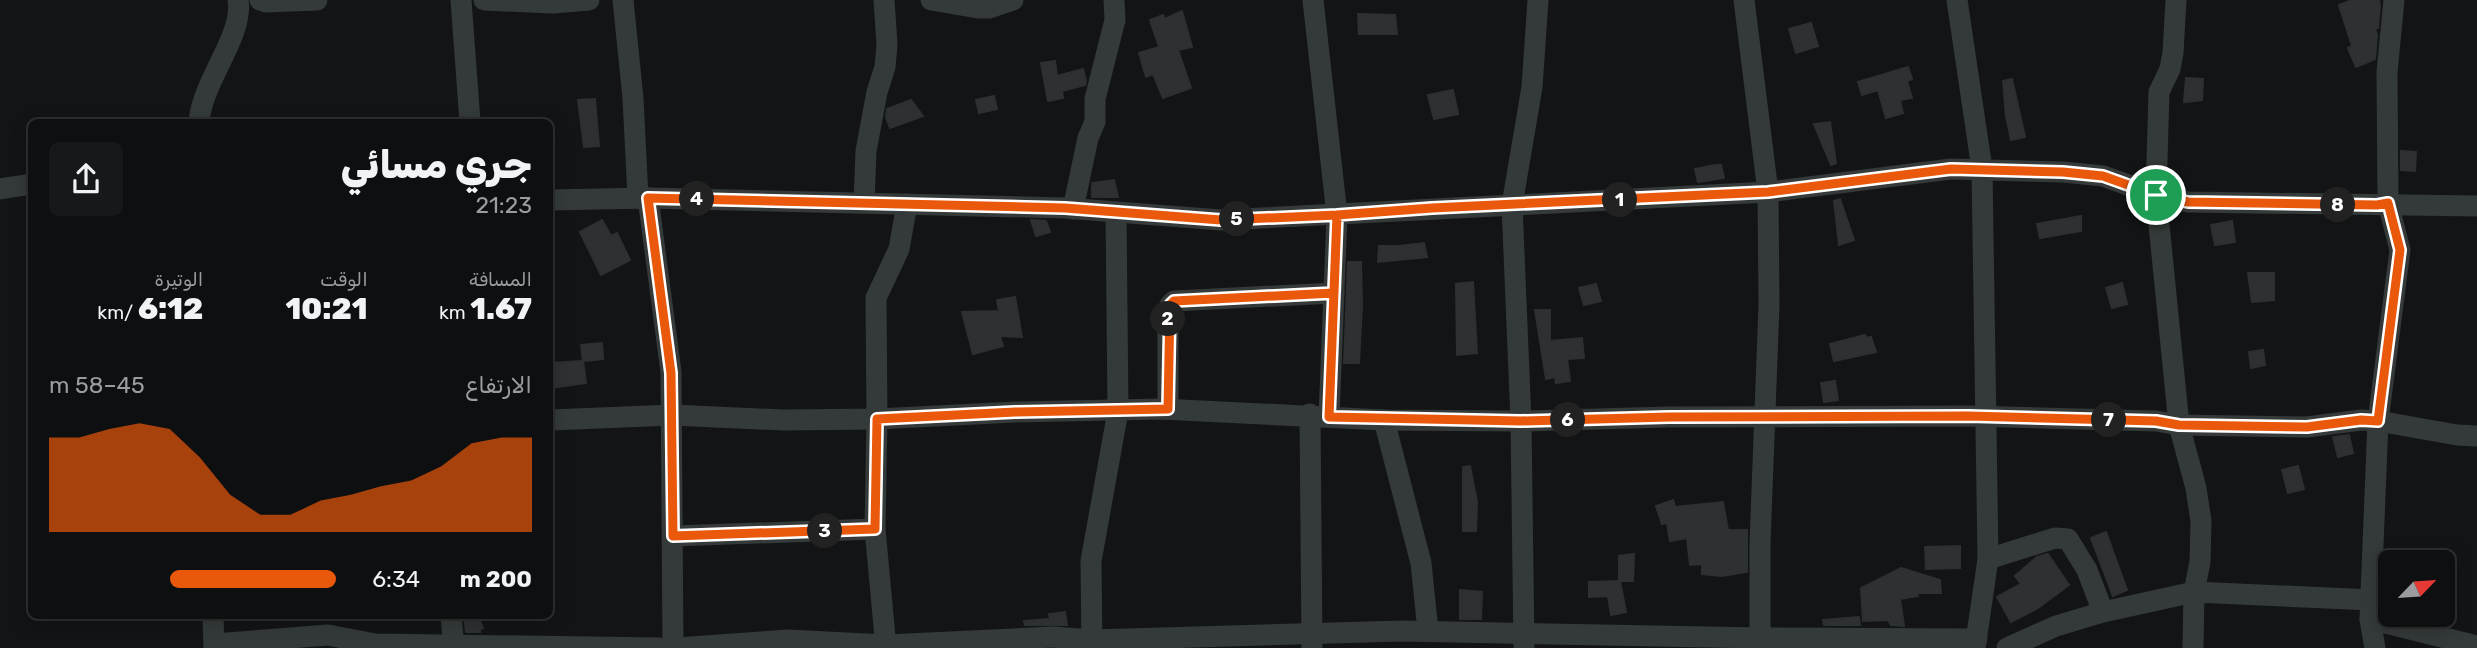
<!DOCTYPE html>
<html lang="ar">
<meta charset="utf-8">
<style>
body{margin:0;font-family:Rubik,Vazirmatn,sans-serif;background:#171819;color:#f1f3f6;direction:rtl;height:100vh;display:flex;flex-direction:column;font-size:26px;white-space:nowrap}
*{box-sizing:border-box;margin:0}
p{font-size:23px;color:#9b9c9f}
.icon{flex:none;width:38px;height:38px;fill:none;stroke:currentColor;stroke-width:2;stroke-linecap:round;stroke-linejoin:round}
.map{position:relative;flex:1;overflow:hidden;direction:ltr}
.panel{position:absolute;left:28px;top:119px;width:525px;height:500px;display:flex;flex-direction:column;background:#0e0f10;border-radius:10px;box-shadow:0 4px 18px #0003,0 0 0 2px #2e2f30;direction:rtl}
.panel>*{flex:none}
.needle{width:46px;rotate:65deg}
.controls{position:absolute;left:2378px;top:550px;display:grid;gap:14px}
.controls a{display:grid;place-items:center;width:77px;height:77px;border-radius:10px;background:#0e0f10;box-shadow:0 4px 18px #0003,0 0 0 2px #2e2f30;font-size:35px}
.pin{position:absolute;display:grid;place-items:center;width:60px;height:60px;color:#fff;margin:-30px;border:4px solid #fff;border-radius:50%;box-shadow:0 2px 7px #0007}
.km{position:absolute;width:35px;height:35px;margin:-18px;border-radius:50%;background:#222;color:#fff;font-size:19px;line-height:35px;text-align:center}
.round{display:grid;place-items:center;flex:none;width:74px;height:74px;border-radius:10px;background:#171819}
.overview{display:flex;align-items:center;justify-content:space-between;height:119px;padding:0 21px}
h1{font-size:38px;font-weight:800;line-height:52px}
.stats{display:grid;grid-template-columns:repeat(3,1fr);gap:10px;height:119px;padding:7px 21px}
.stats div{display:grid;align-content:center}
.stats b{font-size:30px;font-weight:800}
.stats small{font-size:19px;font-weight:400}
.stats p{font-size:19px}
.chart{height:196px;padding:14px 21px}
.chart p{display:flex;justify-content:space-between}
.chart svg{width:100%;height:126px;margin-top:7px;fill:#ea580c;opacity:.7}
ul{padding:0 21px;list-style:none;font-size:23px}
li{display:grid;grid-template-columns:112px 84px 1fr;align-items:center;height:52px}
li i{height:18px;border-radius:9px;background:#ea580c}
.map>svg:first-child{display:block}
.building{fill:#2e3131;stroke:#2d3031;stroke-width:2}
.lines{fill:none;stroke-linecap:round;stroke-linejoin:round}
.minor{stroke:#343a39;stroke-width:21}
.route-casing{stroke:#fff;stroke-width:14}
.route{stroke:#ea580c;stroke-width:9}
</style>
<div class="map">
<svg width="2477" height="648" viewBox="0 0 2477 648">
<rect width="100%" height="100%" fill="#131415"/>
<g class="building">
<path d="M2352,0H2379L2380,5L2378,28L2375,29L2377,35L2375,59L2356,67L2348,48L2352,46L2339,5Z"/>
<path d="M1182,11L1192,47L1178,50L1191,88L1163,98L1153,74L1146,77L1139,53L1159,47L1150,20L1163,15L1165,19Z"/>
<path d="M1358,14L1395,15L1397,34H1359Z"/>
<path d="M1811,23L1818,46L1796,53L1789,29Z"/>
<path d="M1055,61L1057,76L1083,69L1086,81L1085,85L1062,91L1063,98L1048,101L1041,63Z"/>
<path d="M1908,67L1912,79L1907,81L1912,98L1900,100L1903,113L1886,118L1878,90L1862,95L1858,82Z"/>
<path d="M2186,78L2203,79L2202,100L2184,102Z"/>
<path d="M2012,79L2025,137L2011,140L2006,116L2003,81Z"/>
<path d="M1453,90L1458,114L1434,119L1428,95Z"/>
<path d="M994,96L997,109L979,113L976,100Z"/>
<path d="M595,99L599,146L584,147L578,100Z"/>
<path d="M911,100L923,116L890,128L886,117L887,109Z"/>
<path d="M1830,122L1836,163L1831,165L1814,124Z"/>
<path d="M2401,151L2416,152L2415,171L2401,170Z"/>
<path d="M1715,165H1721L1724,178L1698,182L1695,169Z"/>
<path d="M1114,180L1118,197H1092V183Z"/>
<path d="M1840,199L1854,240L1839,245L1834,201Z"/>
<path d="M2081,216V231L2040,238L2037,224Z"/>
<path d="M602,220L611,236L617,233L630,260L601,275L580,232Z"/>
<path d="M1031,220L1046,221L1050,232L1036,236Z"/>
<path d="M2232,221L2235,242L2215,245L2211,225Z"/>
<path d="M1424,243L1427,257L1378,262L1379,246H1399Z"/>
<path d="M1348,262H1361L1362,306L1359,363H1344Z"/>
<path d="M2248,273H2274V300L2252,302Z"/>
<path d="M1473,282L1477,353L1457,355L1456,284Z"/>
<path d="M2122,283L2127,304L2112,308L2106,288Z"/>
<path d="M1596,284L1601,301L1584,305L1579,288Z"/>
<path d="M1015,297L1022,337L1000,336L1003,346L973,354L962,312L999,311L997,300Z"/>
<path d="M1535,310H1550V341L1582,338L1584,358L1567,359L1570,381L1556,383L1555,377L1546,379Z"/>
<path d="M1865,335L1866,338L1871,337L1876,352L1834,361L1830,344Z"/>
<path d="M602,343L603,359L583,361L586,383L550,388V363L583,361L581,345Z"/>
<path d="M2263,350L2265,365L2251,368L2249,352Z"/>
<path d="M1835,381L1838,400L1824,402L1821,383Z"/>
<path d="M2349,435L2353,453L2338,457L2333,437Z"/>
<path d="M1470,466L1477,502L1476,531H1463V467Z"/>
<path d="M2298,466L2304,489L2288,493L2282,470Z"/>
<path d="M1673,500L1675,507L1723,502L1728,530H1747V572L1722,576L1702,574V564L1690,565L1687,538L1670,541L1667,523L1662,524L1656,506Z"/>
<path d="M2106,532L2127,590L2113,596L2091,538Z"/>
<path d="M1960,546V568L1926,569L1925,547Z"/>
<path d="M1634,554L1633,581H1619V556Z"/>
<path d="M2048,554L2069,585L2038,608L2011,622L1997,597L2021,584L2015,576L2037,557Z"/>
<path d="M1901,568L1940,580L1941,593H1917L1918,596L1900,599L1904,626L1891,625L1888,620L1863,621L1861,588Z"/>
<path d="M1620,581L1626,612L1611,615L1608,596L1589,597V582Z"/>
<path d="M1460,590L1482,592L1481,619H1460Z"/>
<path d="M1065,612L1067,625H1025L1024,621L1050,619L1049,614Z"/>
<path d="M464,616H478L483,628L480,629V632H466Z"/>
<path d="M1859,617L1860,625H1824L1823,620Z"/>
</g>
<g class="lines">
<g class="minor">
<path d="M260,0L266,2L317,0"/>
<path d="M461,0L470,122"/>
<path d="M484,0L553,3L589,0"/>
<path d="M623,0L633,98L638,198"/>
<path d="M931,0L978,8H989L1013,0"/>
<path d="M1313,0L1337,215L1329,417"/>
<path d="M1744,0L1768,192L1769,305L1760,543V648"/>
<path d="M1957,0L1982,169L1988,559L1975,648"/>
<path d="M2176,0L2173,53L2170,69L2159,92L2156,195L2179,425L2196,488L2201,521L2200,562L2194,592L2193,648"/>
<path d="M199,122C202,81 244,36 238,0"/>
<path d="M0,189L32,184"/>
<path d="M648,198L671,372L673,648"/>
<path d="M550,200L648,198L1065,208L1221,220L1768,192L1951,169L2063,172L2103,176L2156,195L2188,202L2477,206"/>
<path d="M864,203L866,151L877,92L885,67L887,45L884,0"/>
<path d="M1073,209L1088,138L1095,122V99L1115,20L1114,0"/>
<path d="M1168,409V315L1170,305L1174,301L1334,293"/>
<path d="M1310,414L1312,648"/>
<path d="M550,420L672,415L783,420L877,419L1015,412L1161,409L1384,420L1521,421L1669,417L1968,416L2156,421L2179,425L2307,427L2361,420L2378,421L2457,435L2477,436"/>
<path d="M1384,420L1421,563L1428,631"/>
<path d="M673,536L875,529"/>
<path d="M1988,559L2055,538L2068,539L2087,570L2103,612"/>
<path d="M213,616L214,648"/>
<path d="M451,616L454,648"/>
<path d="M2370,619L2477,646"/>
<path d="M214,644L328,635L375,644L659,648"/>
<path d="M677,648L788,640L886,645L1053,637L1092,640L1402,631L1761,638L1977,639"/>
<path d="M886,648L875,529L877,419L876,298L899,249L907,204"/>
<path d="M1092,648L1091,561L1118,411L1116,212"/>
<path d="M1524,648L1521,421L1512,205L1532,87L1538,0"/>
<path d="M2007,648L2056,626L2103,612L2194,592L2372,600"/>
<path d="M2375,648L2370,619L2378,421L2400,250L2388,203L2387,72L2394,0"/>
</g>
</g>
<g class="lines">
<g class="route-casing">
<path id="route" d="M2156,195L2103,176L2063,172L1951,169L1768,192L1432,208L1337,215L1334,293L1174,301L1170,305L1168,409L1015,412L877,419L875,529L673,536L671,373L648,198L1065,208L1221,220L1337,215L1329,417L1521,421L1669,417L1968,416L2156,421L2179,425L2307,427L2361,420L2378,421L2400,250L2388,203L2377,205L2188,202L2156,195"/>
</g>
<use href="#route" class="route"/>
</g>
</svg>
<div class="controls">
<a><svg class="needle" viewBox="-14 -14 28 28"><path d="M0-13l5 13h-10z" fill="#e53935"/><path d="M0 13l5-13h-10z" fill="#9b9c9f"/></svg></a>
</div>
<div class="pin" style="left:2156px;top:195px;background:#1e9e55"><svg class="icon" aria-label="arrive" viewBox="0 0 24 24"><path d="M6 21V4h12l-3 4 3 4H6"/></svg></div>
<b class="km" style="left:1620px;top:200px">1</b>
<b class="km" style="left:1168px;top:319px">2</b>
<b class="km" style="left:825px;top:531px">3</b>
<b class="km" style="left:697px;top:199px">4</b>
<b class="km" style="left:1237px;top:219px">5</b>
<b class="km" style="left:1568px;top:420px">6</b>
<b class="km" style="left:2109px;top:420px">7</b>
<b class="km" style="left:2338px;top:205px">8</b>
<section class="panel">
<div class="overview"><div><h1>جري مسائي</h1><p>21:23</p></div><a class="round"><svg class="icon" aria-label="share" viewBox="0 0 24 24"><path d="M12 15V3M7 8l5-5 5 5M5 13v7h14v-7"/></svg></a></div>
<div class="stats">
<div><p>المسافة</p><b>1.67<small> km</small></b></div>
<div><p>الوقت</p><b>10:21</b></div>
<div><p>الوتيرة</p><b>6:12<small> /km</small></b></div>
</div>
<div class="chart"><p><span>الارتفاع</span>45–58 m</p>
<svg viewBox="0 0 160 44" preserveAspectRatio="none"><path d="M0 44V11L10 11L20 8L30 6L40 8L50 18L60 31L70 38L80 38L90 33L100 31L110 28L120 26L130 21L140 13L150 11L160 11V44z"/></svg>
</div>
<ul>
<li><b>200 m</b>6:34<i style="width:58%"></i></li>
</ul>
</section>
</div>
